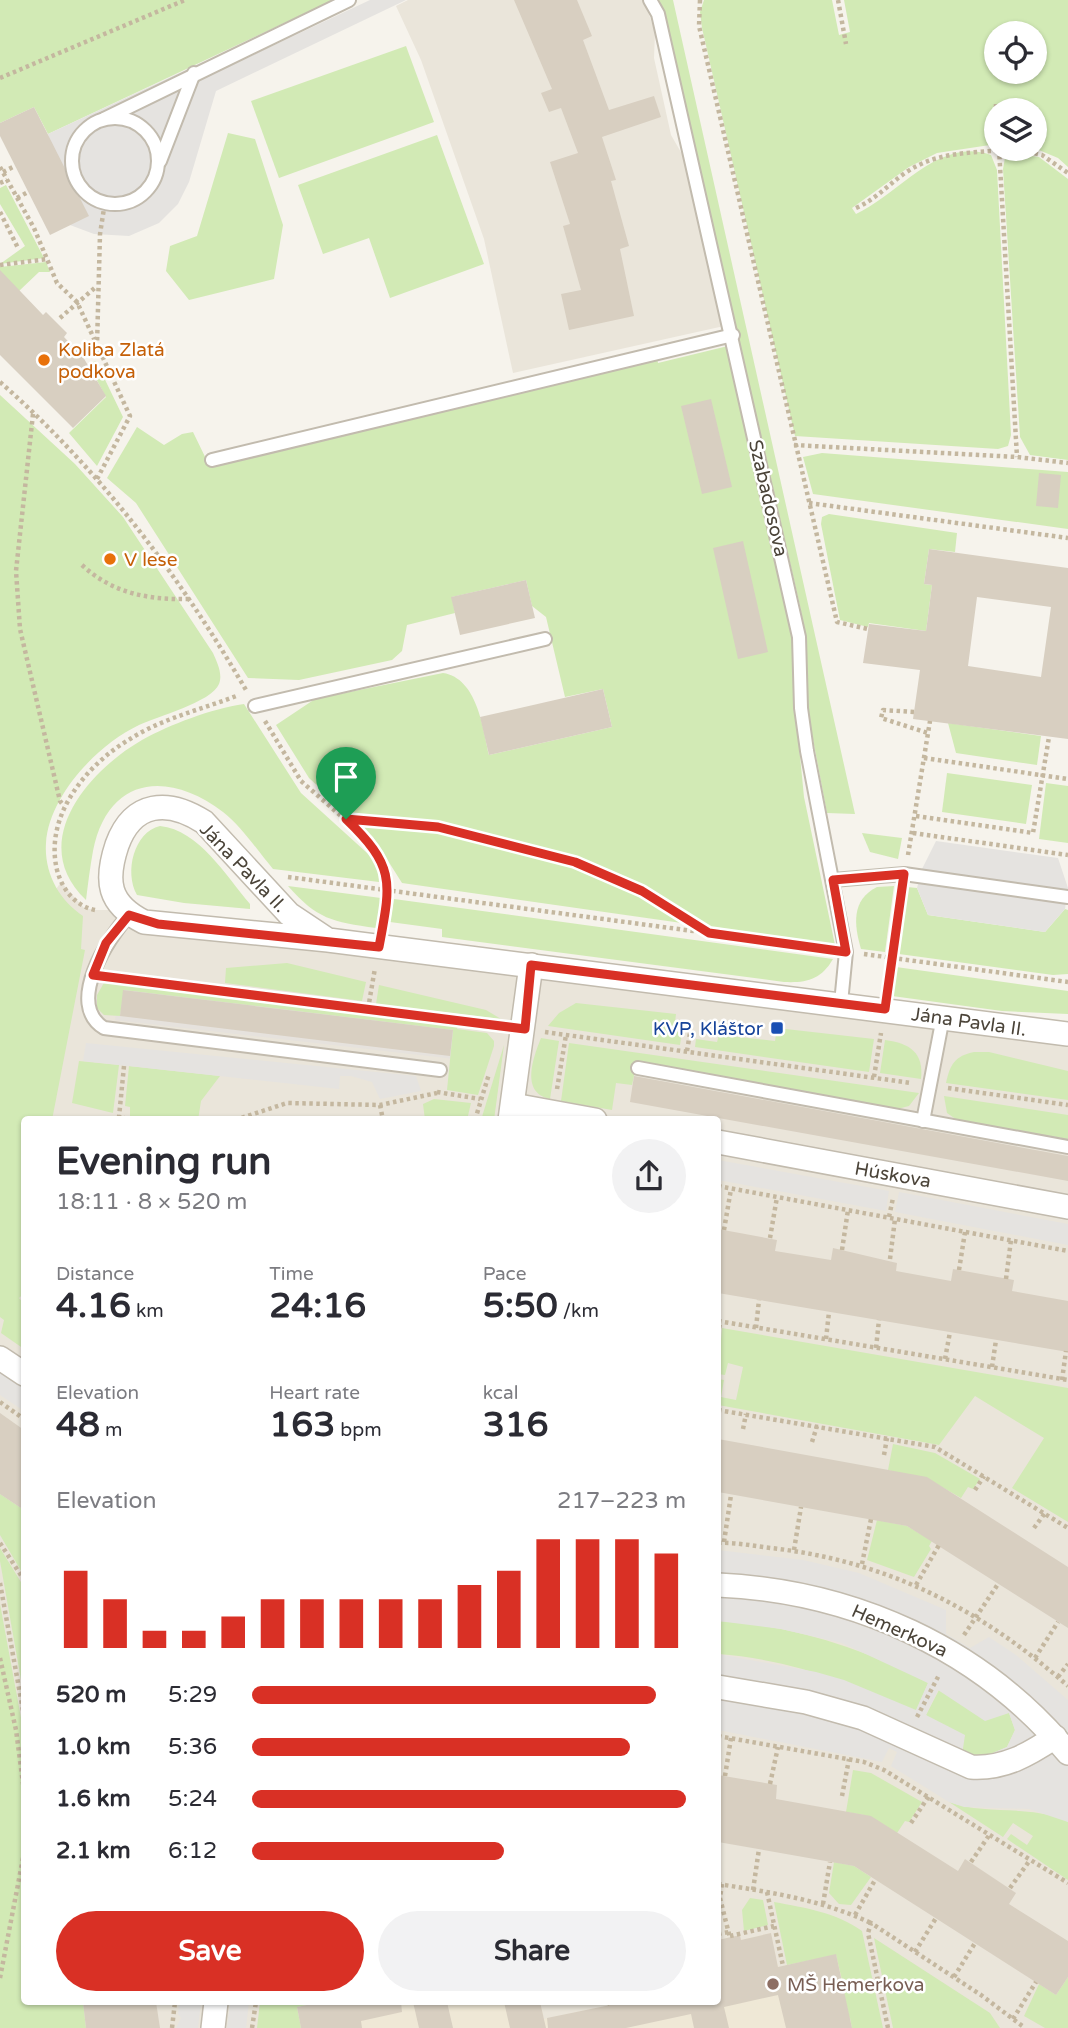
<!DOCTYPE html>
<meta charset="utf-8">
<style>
body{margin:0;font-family:"Varela Round",sans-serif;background:#f2f2f3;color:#2b2b33;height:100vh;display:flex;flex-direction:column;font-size:26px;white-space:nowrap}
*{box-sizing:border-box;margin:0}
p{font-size:23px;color:#7c7c81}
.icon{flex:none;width:38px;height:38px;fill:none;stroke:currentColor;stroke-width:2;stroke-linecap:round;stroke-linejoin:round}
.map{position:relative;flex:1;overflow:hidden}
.drawer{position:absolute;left:21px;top:1116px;width:700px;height:889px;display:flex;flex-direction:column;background:#fff;border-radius:7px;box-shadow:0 2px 5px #0004}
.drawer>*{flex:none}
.controls{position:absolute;left:984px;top:21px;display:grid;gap:14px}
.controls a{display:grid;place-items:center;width:63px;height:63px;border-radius:50%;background:#fff;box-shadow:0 2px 5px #0004;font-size:35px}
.pin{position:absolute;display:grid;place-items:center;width:60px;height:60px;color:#fff;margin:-72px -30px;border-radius:50% 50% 50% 0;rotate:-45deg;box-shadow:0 0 7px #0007}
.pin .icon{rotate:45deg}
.round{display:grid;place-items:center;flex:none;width:74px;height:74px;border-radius:37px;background:#f2f2f3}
.summary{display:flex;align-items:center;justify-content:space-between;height:119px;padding:0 35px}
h1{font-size:38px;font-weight:800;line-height:52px}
.metrics{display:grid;grid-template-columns:repeat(3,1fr);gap:10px;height:119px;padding:7px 35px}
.metrics div{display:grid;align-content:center}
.metrics b{font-size:35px;font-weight:800}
.metrics small{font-size:19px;font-weight:400}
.metrics p{font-size:19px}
.chart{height:196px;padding:14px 35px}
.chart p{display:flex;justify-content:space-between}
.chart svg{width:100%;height:126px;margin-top:7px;stroke:#d93025;stroke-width:6}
.button{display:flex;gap:14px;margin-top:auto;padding:14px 35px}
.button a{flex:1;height:80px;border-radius:42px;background:#d93025;color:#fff;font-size:28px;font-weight:800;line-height:80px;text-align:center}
.button a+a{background:#f2f2f3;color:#2b2b33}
ul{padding:0 35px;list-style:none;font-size:23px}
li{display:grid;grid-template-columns:112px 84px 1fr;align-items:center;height:52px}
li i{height:18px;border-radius:9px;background:#d93025}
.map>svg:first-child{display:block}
.residential{fill:#eae5da;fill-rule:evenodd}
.industrial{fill:#e6e2dd}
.education{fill:#efe8d6}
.green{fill:#d2eab5;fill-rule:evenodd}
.parking{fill:#e5e3e0;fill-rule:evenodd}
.building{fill:#d8cfc1;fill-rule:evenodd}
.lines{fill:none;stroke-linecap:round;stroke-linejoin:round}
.service-casing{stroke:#c2bbae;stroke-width:16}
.minor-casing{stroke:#c2bbae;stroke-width:26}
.path{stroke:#c4b79f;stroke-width:4.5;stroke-dasharray:3.5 3.5;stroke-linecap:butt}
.service{stroke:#fff;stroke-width:12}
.minor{stroke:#fff;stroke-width:23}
.route-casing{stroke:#fff;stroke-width:14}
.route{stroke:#d93025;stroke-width:9}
.food-dot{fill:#e8710a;stroke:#fff;stroke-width:2.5}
.transit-dot{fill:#1a4fb4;stroke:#fff;stroke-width:2.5}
.education-dot{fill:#8d6e63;stroke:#fff;stroke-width:2.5}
.labels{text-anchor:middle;stroke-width:5;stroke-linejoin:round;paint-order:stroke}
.food-label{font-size:19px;fill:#c56008;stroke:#fff;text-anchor:start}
.street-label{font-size:19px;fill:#4b4439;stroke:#fff}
.transit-label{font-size:19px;fill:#164399;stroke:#fff;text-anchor:end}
.education-label{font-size:19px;fill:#785e54;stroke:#fff;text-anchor:start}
</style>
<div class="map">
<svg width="1068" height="2028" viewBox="0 0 1068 2028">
<rect width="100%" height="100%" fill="#f6f3ec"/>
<g class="residential">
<path d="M408,0H644L655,32L654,58L671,135L686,161L724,326L513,373L484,239L421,60L396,6Z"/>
<path d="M61,882L84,908L95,910H124L1068,1034V2028H0V970ZM24,1120H718V2002H24Z"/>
</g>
<path class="industrial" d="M121,978L459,1021L454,1059L115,1020Z"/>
<path class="education" d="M771,1933L778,1967L836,1954L875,2028H301L297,2007L321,2002H540L544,2019L625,2002H718V1940L740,1935L741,1940Z"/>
<g class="green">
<path d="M0,0H333L48,134L34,107L0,123Z"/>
<path d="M659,0H673L855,814L827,813L807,708L805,632L800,606L664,13Z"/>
<path d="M704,0H832L839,35L850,32L844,0H1068V167L1058,158L1034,148V110H996V138H990V145L937,153L909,167L852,208L856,214C898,195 939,136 991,155L997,170L1011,435L1008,446L998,449L795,436L702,28L700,12ZM1034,33V72H996V33Z"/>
<path d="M406,46L434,122L279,178L251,101Z"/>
<path d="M228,133L255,139L283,225L274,279L189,300L166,271L170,246L197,236Z"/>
<path d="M437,135L484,264L390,298L369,238L323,254L298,185Z"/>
<path d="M1006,152L1039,157L1068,179V460L1030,455L1020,437L1003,169Z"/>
<path d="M6,185L44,258L0,264L25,246L0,204V188Z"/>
<path d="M46,262L50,272H39L19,291L0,289V267Z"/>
<path d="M728,346L795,646L796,715L804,797L835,945L402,883L373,837L309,778L276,725L315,699L443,673C477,678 483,728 489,755L612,727L603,689L565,697L546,617L532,606L526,580L452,597L455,613L407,625L402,651L392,660L299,680L248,678L136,503L107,478L137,427L164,445L182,434L193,432L209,465L657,358L658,363Z"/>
<path d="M96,361L123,417L97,466L69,433L106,397L88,364Z"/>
<path d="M0,395L75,464L123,517L213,653C217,662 223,674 219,684C212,702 156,717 139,725C97,745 49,796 46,843C44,873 59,900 83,916L81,949L85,950L52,1120H24V1293L19,1298L24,1304V1349L1,1333L4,1320L0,1317Z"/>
<path d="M822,453L1068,472V529L813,494L803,457Z"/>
<path d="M829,514L957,533L955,552L929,549L924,584L932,585L926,631L869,623L868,627L840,620L821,524L822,517Z"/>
<path d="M244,704L301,793L377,862L379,882L273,869C257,850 242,827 223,812C168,770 108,776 93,851C90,867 88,884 86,900C26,843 88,771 142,740C171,724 211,709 244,704Z"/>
<path d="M948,723L1041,736L1037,765L956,753Z"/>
<path d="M947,773L1032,785L1026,824L942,812Z"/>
<path d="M1046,783L1068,786V843L1039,839Z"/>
<path d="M160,826C199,830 226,876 250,904V909L184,903L137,895C124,872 134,832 160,826Z"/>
<path d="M862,833L902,838L898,859L870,852Z"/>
<path d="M288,886L381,898L376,928C332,922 317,919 288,886Z"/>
<path d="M894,886L885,952L861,949C854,925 851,900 877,887Z"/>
<path d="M907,887L917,888L928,915L1045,932L1065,909L1068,910V974L1053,975L899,954Z"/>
<path d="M394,899L833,959C821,980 806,983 784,982L442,937V929L390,922Z"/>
<path d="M287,963L366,982L362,1001L225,983L226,968Z"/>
<path d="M896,967L1068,991V1014L1002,1011L892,996Z"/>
<path d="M105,981L458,1025L457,1029L487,1033L494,1041V1046L478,1095L447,1090L453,1030L124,990L120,1016L104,1015L97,1008V995Z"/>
<path d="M379,985L486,1010L501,1019L376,1004Z"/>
<path d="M576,1003L676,1014L674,1031L682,1032L680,1045L548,1026L559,1013Z"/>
<path d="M777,1028L874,1039L869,1072L695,1047L696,1039L717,1042L719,1035L775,1041Z"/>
<path d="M541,1038L559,1041L550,1099C520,1093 533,1058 541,1038Z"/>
<path d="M885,1040C910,1043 924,1053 921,1079L880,1073Z"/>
<path d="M569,1043L919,1093L909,1106L897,1109L637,1062L632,1085L616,1083L612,1110L561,1101Z"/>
<path d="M504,1045L494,1120H481Z"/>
<path d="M974,1052H989L1068,1071V1100L946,1083C950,1064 955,1056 974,1052Z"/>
<path d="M79,1061L119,1065L113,1113L72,1103Z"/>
<path d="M129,1066L220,1076L201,1101L198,1120H139L130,1116V1107L125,1106Z"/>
<path d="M944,1096L1068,1115V1139L957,1120L947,1113Z"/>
<path d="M434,1099L471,1103L467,1120H425L423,1104Z"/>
<path d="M722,1328L1068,1388V1522L1012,1488L1044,1438L975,1396L939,1445L718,1405V1379L724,1380L721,1397L736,1400L743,1367L728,1363L725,1375L718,1374Z"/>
<path d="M893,1444L935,1453L980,1479L973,1489L968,1487L961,1498L935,1483L888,1470Z"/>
<path d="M0,1494L24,1510V1576L0,1535Z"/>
<path d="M877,1520L907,1526L932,1541L929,1546L931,1549L914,1577L867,1560Z"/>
<path d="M0,1548L24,1587V1697L0,1561Z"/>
<path d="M0,1604L24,1734V2002H83L86,2028H0Z"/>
<path d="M718,1621C793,1626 862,1647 928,1683L916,1711C852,1683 788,1659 718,1654Z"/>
<path d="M939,1690L955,1700L1009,1713L1015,1730L1007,1747L988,1755H962L926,1715Z"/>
<path d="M853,1770L871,1773L922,1802L909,1822L905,1821L897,1833L864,1815L846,1812Z"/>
<path d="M949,1802C983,1815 1024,1805 1063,1819L1068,1822V1880L1007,1839L1011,1834L1027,1845L1033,1836L1013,1823L1003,1837Z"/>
<path d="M834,1862L854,1866L871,1877L851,1905L839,1904L829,1893Z"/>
<path d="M750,1898L763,1900L768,1925L744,1931L742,1910Z"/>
<path d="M774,1902C806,1908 835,1912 862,1931L883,2028H852L850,2018L813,1987L842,1980L836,1955L787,1965Z"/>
<path d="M874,1938L990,2013L1000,2028H893Z"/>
<path d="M1068,1977V2028H1045L1024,2016L1039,1984L1056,1995Z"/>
<path d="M260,2002H321L297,2007L301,2028H257Z"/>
</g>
<g class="parking">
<path d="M370,0H406L216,91L189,182L178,204L159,223L129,236L94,234L70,225L48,134L203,62L200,80Z"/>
<path d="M936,841L1058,858L1068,888L1065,909L1045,932L928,915L917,888L922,869Z"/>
<path d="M86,1043L416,1076L421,1091L380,1099L372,1082L351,1076H340L339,1089L83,1061Z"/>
<path d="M718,1160L889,1191L886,1211L718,1180Z"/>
<path d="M899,1192L1068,1224V1245L895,1212Z"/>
<path d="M0,1372L24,1388V1411L0,1395Z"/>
<path d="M718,1550L803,1560L859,1573L946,1610V1634L970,1648L989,1637L1016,1655L1068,1700V1822L1029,1809L964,1807L949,1802L891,1766L897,1752L889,1748L882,1762L718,1730V1654L816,1672L844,1680L916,1710L928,1683L842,1643L781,1629L718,1621ZM938,1690L985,1721L1009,1713L1015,1730L1007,1747L988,1755H962L965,1735L926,1715Z"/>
<path d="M179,2002H201L198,2028H176L181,2018L178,2014Z"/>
<path d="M230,2002H249L246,2028H227Z"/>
</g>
<g class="building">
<path d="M514,0H577L592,36L583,40L609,110L654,96L661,117L602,137L616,180L611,181L629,246L620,249L634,316L569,330L561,294L581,290L563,226L570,224L550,162L578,153L561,108L549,112L541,93L552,89Z"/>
<path d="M34,107L89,216L50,235L0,136V123Z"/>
<path d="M0,270L43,315L46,312L67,333L64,337L83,357L106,396L73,428L0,355Z"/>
<path d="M711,399L732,487L702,494L681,406Z"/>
<path d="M1039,473L1061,475L1058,508L1036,506Z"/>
<path d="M743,541L768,652L738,659L713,548Z"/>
<path d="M929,549L1068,568V739L913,719L920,670L863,663L869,624L926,631L932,585L924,584ZM977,597L1051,607L1041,677L968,666Z"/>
<path d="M526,580L535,618L460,635L451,597Z"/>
<path d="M603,689L612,727L489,755L480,717Z"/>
<path d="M123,990L453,1030L450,1056L120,1016Z"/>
<path d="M634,1076L1068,1156V1181L630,1102Z"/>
<path d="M718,1229L777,1240L775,1251L831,1260L833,1248L897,1263L896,1271L951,1281L953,1269L1014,1280L1012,1291L1068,1301V1352L718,1293Z"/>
<path d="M0,1413L24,1430V1510L0,1494Z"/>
<path d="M718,1439L927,1477L1068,1567V1628L907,1526L718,1492Z"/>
<path d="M718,1775L777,1785L776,1799L871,1816L958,1871L965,1859L1016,1893L1009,1904L1068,1941V1977L1056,1995L854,1866L718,1842Z"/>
<path d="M771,1933L778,1967L836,1954L852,2028H786L778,1995L724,2007L729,2028H694L691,2014L626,2028H548L547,2018L625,2002H718V1940L740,1935L741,1940Z"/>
<path d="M83,2002H156L160,2028H86Z"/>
<path d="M321,2002H401L402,2012L361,2021L362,2028H301L297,2007Z"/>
<path d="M413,2002H447L453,2028H419Z"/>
<path d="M504,2002H540L546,2028H510Z"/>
</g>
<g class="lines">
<g class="service-casing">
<g id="service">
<path d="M650,0L658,14L799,637L801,708L807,751L846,952L841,1003"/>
<circle cx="115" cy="161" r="43"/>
<path d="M104,119L349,0"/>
<path d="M160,161L194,73"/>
<path d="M212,460L733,335"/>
<path d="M255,706L545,639"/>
<path d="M833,880L904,874L1068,897"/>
<path d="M129,915C108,938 65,1004 104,1028L440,1070"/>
<path d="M638,1068L1068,1147"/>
<path d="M923,1121L943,1017"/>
</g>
</g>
<g class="minor-casing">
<g id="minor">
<path d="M328,940L289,914L204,822C168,799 133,801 117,845C105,881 108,904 144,922L328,940L1068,1034"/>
<path d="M513,1105L595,1120"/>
<path d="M510,1120L531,965"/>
<path d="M718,1142L1068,1207"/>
<path d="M0,1358L24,1374"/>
<path d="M718,1585C853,1591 981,1648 1068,1753"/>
<path d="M718,1687L806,1702L863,1718L971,1767C1004,1769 1028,1755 1055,1737"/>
<path d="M213,2028L216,2002"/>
</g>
</g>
<g class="path">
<path d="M700,0L699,26L837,622L868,629"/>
<path d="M838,0L846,44"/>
<path d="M0,78L185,0"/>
<path d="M996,104V110"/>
<path d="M999,149L1017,457"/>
<path d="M1014,149L1042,155L1068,173"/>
<path d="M0,167L34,228L57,283L77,302L96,343"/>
<path d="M3,172L15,166"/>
<path d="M0,183L7,180"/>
<path d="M17,198L28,192"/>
<path d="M856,208C876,199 888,185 905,173C939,150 972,154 1010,149"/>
<path d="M0,212L18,248"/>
<path d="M0,265L48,259"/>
<path d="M60,318L97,286"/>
<path d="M0,382C100,470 179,575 246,690"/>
<path d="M33,414L16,571L20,629L60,801L64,806"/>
<path d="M794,445L1017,457L1068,463"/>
<path d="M97,479L130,416L97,345L100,234L105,202"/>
<path d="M809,503L1068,538"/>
<path d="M82,565C112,593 148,600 189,599"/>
<path d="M914,712L883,710L881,718L928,733"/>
<path d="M265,721L301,781L366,838L383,863L390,889L384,922"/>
<path d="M924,758L1068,779"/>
<path d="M916,816L1033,833L1049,737"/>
<path d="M348,819C447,828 552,844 642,891C664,902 684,918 705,931"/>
<path d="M913,833L1068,855"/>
<path d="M908,855L930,721"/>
<path d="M288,877L828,949"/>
<path d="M95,910C75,906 62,889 57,870C44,816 86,765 130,739C163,718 203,709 239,695"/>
<path d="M864,954L1068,982"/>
<path d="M111,977L499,1026"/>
<path d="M888,986L901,891"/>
<path d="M368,1009L375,968"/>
<path d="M545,1032L911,1083"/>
<path d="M687,1051L690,1033"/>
<path d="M124,1066L119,1117L133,1120"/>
<path d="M874,1077L881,1033"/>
<path d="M948,1088L1068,1105"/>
<path d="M557,1089L566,1035"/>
<path d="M437,1092L480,1099"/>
<path d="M380,1105L383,1120"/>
<path d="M235,1120L287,1103L380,1105L437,1093"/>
<path d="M475,1120L489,1074"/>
<path d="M718,1186L1068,1251"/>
<path d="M889,1217L893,1198"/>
<path d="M724,1230L731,1189"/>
<path d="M770,1238L777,1197"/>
<path d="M842,1250L848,1210"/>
<path d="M890,1259L895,1219"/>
<path d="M959,1270L965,1232"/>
<path d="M1006,1279L1011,1240"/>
<path d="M718,1321L1068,1380"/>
<path d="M756,1328L759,1300"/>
<path d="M718,1335L720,1322"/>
<path d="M826,1339L829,1312"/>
<path d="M876,1348L879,1320"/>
<path d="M945,1359L950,1332"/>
<path d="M992,1367L996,1340"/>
<path d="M1062,1380L1066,1351"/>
<path d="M0,1402L24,1419"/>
<path d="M718,1410L935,1447L1068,1528"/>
<path d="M743,1429L746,1414"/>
<path d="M812,1442L817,1426"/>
<path d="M884,1455L887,1438"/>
<path d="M975,1490L984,1476"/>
<path d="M1034,1528L1045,1513"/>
<path d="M724,1542L731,1495"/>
<path d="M0,1543L24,1580"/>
<path d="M718,1543C735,1542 753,1546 771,1548C887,1561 981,1609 1068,1686"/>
<path d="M794,1550L801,1507"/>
<path d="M862,1564L871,1519"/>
<path d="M0,1583L24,1716"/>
<path d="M916,1585L939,1545"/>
<path d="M964,1635L998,1584"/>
<path d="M0,1658L16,1730L24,1791"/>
<path d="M1035,1658L1058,1622"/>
<path d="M1058,1677L1068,1664"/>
<path d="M917,1717L939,1675"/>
<path d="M718,1736L864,1762L884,1770L1068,1883"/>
<path d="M725,1776L731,1738"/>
<path d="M770,1784L778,1747"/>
<path d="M842,1796L849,1759"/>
<path d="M911,1823L929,1796"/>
<path d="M971,1862L990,1834"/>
<path d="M718,1884C770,1892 822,1900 871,1923"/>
<path d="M722,1884L720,1898L730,1938"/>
<path d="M1010,1888L1030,1860"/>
<path d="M753,1890L759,1849"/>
<path d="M767,1892L783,1966"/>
<path d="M823,1904L830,1862"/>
<path d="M855,1915L875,1880"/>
<path d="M718,1934L729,1932"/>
<path d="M730,1936L774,1926"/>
<path d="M915,1952L936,1918"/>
<path d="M954,1977L975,1943"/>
<path d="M0,1978L24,1853"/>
<path d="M609,2002L610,2005"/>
<path d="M1013,2019L1036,1982"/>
<path d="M172,2028L175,2002"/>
<path d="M252,2028L256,2002"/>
<path d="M888,2028L868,1933L871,1923L981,1995L1025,2028"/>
</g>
<use href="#service" class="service"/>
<use href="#minor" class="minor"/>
</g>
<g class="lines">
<g class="route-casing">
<path id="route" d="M346,819L438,827L575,862L642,891L709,933L846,952L833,880L904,874L885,1009L531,965L525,1029L93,975L106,943L129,915L158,924L379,947C391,882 396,867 346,819Z"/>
</g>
<use href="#route" class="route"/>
</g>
<g class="food-dot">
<circle cx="44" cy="360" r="7"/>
<circle cx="110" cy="559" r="7"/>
</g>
<rect class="transit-dot" x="770" y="1021" width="14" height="14" rx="3.5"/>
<circle class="education-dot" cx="773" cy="1984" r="7"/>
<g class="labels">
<g class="food-label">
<text x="58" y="356">Koliba Zlatá<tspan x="58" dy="22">podkova</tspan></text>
<text x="124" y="566">V lese</text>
</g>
<g class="street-label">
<text transform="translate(769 498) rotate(77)" y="7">Szabadosova</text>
<text transform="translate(244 867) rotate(46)" y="7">Jána Pavla II.</text>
<text transform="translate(969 1021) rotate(8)" y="7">Jána Pavla II.</text>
<text transform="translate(893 1174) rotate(10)" y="7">Húskova</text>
<text transform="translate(900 1630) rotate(24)" y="7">Hemerkova</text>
</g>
<g class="transit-label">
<text x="763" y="1035">KVP, Kláštor</text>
</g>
<g class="education-label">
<text x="787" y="1991">MŠ Hemerkova</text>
</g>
</g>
</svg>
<div class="controls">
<a><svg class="icon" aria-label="locate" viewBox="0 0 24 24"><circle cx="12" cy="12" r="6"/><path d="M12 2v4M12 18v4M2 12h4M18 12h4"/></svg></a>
<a><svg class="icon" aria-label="layers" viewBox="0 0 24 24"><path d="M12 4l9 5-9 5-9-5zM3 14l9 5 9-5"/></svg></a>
</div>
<div class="pin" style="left:346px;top:819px;background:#1e9e55"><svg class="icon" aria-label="arrive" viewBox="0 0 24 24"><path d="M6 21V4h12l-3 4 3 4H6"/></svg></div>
<section class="drawer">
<div class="summary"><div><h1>Evening run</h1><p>18:11 · 8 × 520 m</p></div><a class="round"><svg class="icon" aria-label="share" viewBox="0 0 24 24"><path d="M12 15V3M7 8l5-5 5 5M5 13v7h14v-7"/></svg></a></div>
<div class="metrics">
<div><p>Distance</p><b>4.16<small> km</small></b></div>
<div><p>Time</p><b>24:16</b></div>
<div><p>Pace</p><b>5:50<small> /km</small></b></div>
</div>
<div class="metrics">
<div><p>Elevation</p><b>48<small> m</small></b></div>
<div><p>Heart rate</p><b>163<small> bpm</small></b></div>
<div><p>kcal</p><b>316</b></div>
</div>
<div class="chart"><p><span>Elevation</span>217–223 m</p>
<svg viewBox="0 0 160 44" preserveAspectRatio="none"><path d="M5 44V17M15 44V27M25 44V38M35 44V38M45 44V33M55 44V27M65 44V27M75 44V27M85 44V27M95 44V27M105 44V22M115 44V17M125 44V6M135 44V6M145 44V6M155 44V11"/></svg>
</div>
<ul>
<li><b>520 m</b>5:29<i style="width:93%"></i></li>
<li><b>1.0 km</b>5:36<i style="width:87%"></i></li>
<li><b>1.6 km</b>5:24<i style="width:100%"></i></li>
<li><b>2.1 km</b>6:12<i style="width:58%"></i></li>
</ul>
<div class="button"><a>Save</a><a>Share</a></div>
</section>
</div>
